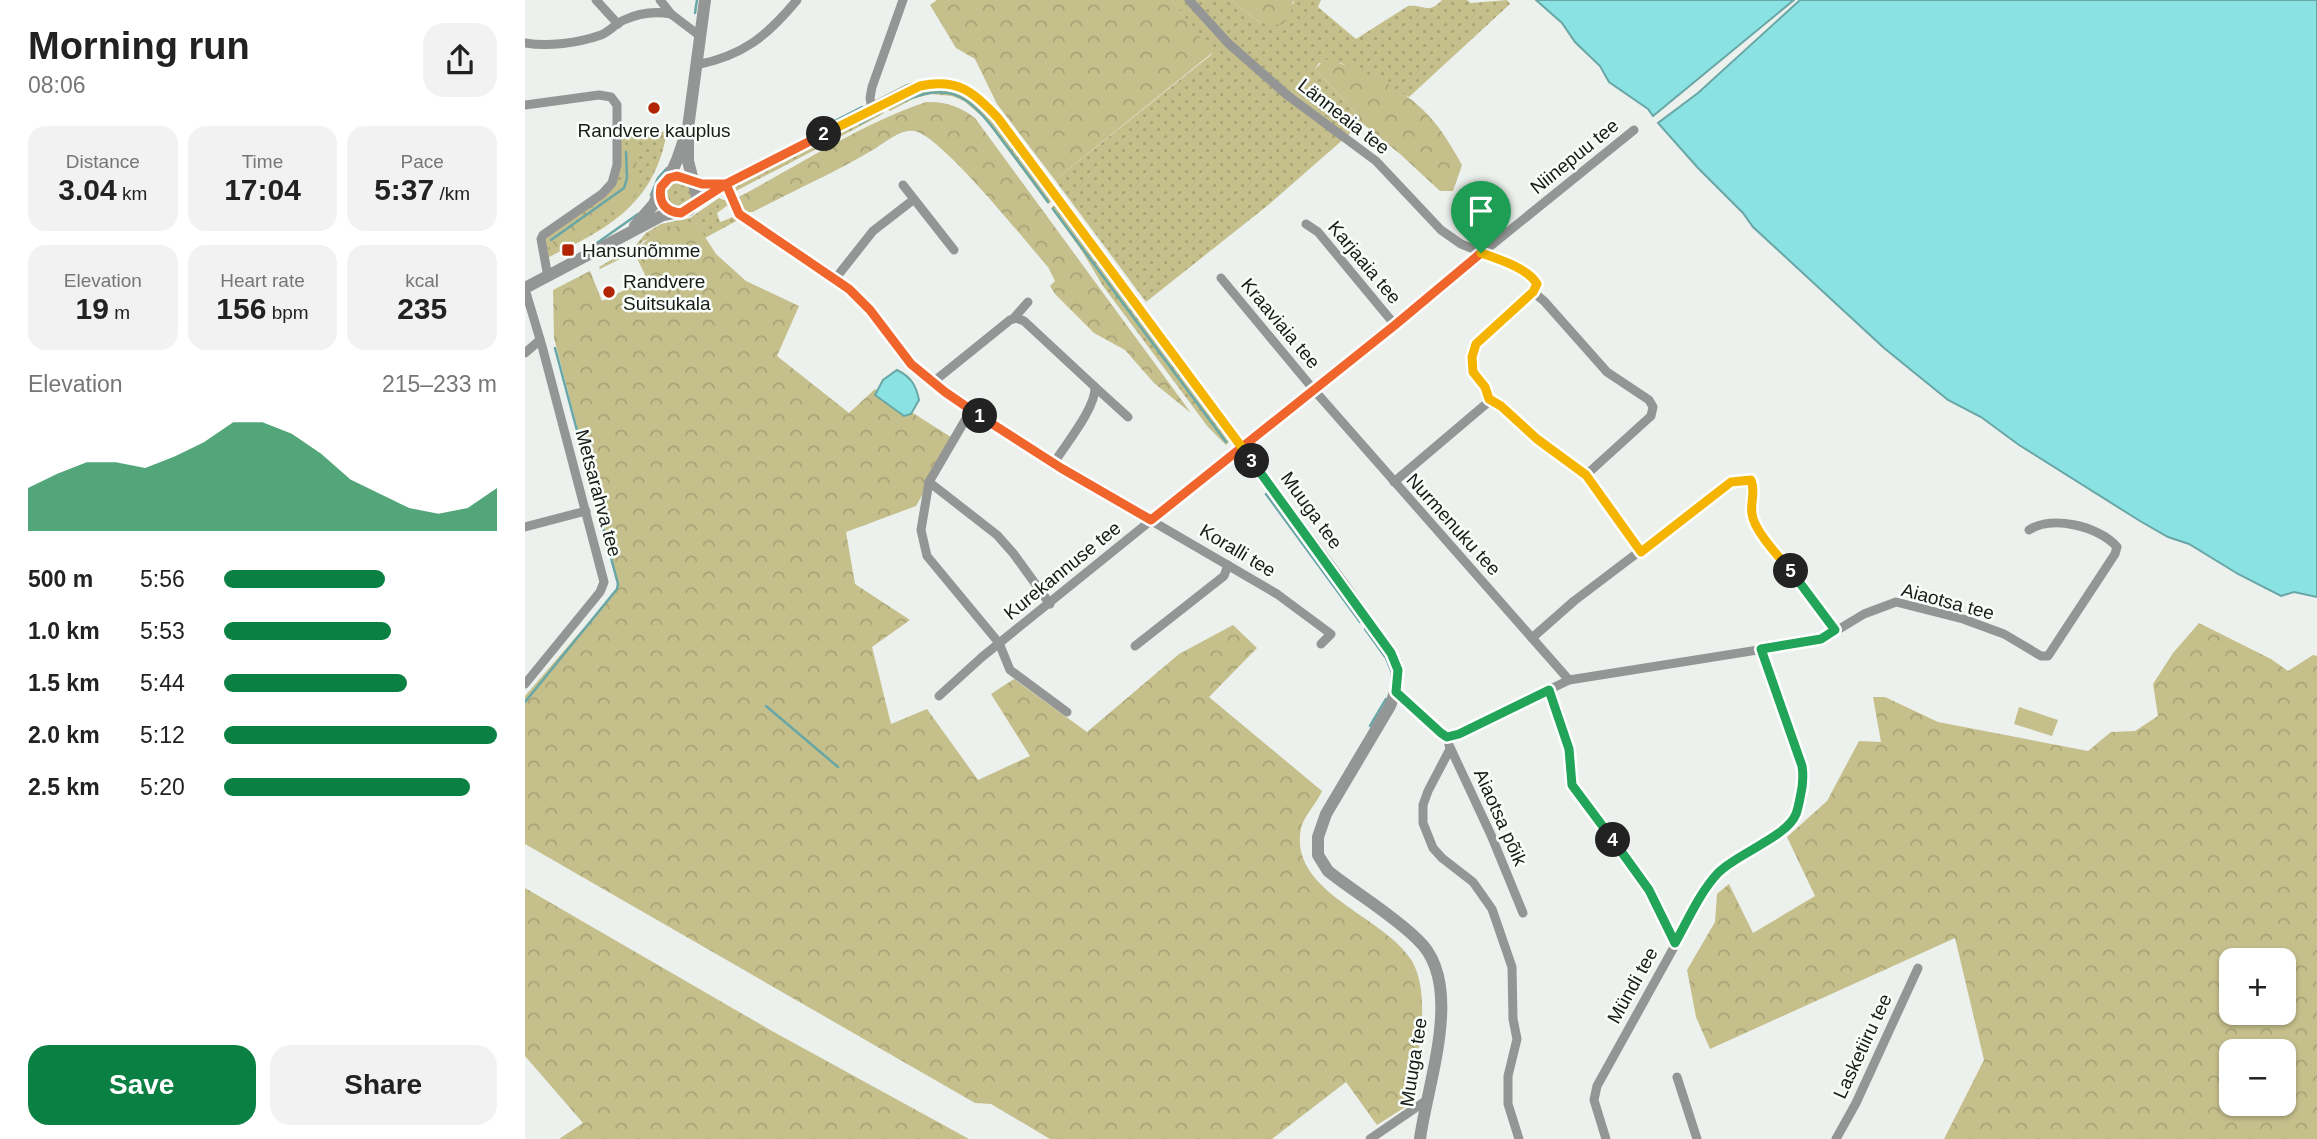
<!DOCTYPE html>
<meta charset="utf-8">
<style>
body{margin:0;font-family:Helvetica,sans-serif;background:#f2f2f2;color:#222;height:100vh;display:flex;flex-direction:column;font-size:26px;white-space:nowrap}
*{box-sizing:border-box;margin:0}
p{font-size:23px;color:#767676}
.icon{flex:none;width:38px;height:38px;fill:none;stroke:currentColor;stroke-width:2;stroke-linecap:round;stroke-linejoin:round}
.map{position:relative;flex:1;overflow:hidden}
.panel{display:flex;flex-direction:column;background:#fff;width:525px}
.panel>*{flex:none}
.buttons{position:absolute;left:1694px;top:948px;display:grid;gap:14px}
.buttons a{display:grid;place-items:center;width:77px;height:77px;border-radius:14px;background:#fff;box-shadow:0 2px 5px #0004;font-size:35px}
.pin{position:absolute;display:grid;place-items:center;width:60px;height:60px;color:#fff;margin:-72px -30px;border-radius:50% 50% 50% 0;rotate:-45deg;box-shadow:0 0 7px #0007}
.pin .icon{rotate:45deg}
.km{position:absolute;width:35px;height:35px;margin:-18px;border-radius:50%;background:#222;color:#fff;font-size:19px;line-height:35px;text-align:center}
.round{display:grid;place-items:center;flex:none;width:74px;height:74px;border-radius:21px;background:#f2f2f2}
.summary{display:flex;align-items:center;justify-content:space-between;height:119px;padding:0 28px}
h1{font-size:38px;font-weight:700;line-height:52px}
.figures{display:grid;grid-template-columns:repeat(3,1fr);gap:10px;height:119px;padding:7px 28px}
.figures div{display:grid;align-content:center;border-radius:18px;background:#f2f2f2;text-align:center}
.figures b{font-size:30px;font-weight:700}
.figures small{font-size:19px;font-weight:400}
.figures p{font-size:19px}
.chart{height:196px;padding:14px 28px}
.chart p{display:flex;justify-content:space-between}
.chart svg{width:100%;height:126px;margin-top:7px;fill:#0b8043;opacity:.7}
.primary-button{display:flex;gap:14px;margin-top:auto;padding:14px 28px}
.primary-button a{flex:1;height:80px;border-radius:21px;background:#0b8043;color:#fff;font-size:28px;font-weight:700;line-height:80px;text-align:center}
.primary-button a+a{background:#f2f2f2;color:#222}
ul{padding:0 28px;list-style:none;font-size:23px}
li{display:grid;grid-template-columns:112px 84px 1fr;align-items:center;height:52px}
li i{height:18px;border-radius:9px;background:#0b8043}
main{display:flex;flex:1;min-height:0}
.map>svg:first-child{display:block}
.grass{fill:url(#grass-dots)}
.forest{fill:url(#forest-crowns);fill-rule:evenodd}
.pitch{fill:#c5bf8c}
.water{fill:#8be2e2;stroke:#69a6a6;stroke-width:2}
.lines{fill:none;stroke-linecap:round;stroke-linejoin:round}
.stream{stroke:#69a6a6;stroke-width:2.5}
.minor{stroke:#939695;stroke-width:9}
.tertiary{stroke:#939695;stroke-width:12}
.split-1-casing{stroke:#fff;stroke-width:14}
.split-2-casing{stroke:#fff;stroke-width:14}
.split-3-casing{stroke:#fff;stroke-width:14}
.split-4-casing{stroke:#fff;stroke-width:14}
.split-5-casing{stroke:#fff;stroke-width:14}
.split-6-casing{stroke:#fff;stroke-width:14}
.split-1{stroke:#f0652b;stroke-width:9}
.split-2{stroke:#f0652b;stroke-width:9}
.split-3{stroke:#f5b400;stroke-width:9}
.split-4{stroke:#22a559;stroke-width:9}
.split-5{stroke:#22a559;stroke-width:9}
.split-6{stroke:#f5b400;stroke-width:9}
.poi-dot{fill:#b12505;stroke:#f9fefa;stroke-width:2.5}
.labels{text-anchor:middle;stroke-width:5;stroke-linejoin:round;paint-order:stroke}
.street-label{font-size:19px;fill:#191b19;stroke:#f9fefa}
.poi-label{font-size:19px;fill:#191b19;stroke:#f9fefa;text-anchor:start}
</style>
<main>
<section class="panel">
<div class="summary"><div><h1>Morning run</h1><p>08:06</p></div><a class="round"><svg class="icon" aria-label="share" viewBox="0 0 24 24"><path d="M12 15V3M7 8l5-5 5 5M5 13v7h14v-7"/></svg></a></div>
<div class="figures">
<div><p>Distance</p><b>3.04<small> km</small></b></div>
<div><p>Time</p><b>17:04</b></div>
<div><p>Pace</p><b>5:37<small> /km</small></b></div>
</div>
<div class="figures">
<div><p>Elevation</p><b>19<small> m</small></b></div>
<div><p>Heart rate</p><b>156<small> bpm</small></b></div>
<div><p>kcal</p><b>235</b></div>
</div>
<div class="chart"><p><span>Elevation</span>215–233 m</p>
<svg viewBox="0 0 160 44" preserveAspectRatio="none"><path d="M0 44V29L10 24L20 20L30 20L40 22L50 18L60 13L70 6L80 6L90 10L100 17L110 26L120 31L130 36L140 38L150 36L160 29V44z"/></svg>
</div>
<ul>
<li><b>500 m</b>5:56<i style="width:59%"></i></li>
<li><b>1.0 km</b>5:53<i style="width:61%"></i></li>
<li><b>1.5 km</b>5:44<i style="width:67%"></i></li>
<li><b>2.0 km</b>5:12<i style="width:100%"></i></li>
<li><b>2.5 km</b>5:20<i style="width:90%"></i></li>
</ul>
<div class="primary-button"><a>Save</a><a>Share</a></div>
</section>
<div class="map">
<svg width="1792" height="1139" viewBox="0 0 1792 1139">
<defs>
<pattern id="grass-dots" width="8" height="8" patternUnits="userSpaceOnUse" patternTransform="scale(1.75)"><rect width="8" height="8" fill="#c5bf8c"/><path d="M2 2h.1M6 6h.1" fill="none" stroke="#a9a478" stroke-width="1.8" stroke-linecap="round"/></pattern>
<pattern id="forest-crowns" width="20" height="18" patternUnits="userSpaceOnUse" patternTransform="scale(1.75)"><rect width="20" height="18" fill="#c5bf8c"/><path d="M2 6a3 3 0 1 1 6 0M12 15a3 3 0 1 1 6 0" fill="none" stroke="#a9a478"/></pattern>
</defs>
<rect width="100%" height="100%" fill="#ecf1ed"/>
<g class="grass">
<path d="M647,0H705L736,23L769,3L768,0H796L793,7L831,39L883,6C899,4 903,15 917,0H942L946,3L982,0L985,4L884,97L816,63H794L790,69L827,109L837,123L742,206L621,302L530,180L687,54Z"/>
<path d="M414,89C428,91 438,94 449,102C465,112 519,184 527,201L523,204L460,119L439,101L427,96L405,94L388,99L365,111L361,108L396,91Z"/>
<path d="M356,110L359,113L345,121L209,192L211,186Z"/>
<path d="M142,131C130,204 83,229 22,258L19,243L22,237L86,190L95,137Z"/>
<circle cx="153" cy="194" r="13"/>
<path d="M194,198L201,201L203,205L192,213L195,222L208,217L213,220L180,238L171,223L118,241L109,252L75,269L74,267L110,246L121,233L136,224L165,218Z"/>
<path d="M530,205L706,440L701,445L683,427L578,286L557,251L526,208Z"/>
</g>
<g class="forest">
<path d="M412,0H647L687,53L530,180L472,104L450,59L431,48L405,5Z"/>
<path d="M705,0H768L765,18L756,25L736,23Z"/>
<path d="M800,59C842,70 888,92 914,128C923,140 930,153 937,165L928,191H915L875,154L837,123L827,109L790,69Z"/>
<path d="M401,102C419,101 435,106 450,118L666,413L629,383L600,350L569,333L530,294L525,286L530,281L523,267C502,243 415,134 389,131C376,129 362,141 351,148C312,172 269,190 228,212H220L214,209L212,198C272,166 336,124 401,102Z"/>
<path d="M110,142L112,161L111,195L102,205L78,214L67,229L49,241L29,250H24L29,239L100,189L103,175V144Z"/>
<path d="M171,223L191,254L221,281L274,306L252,356L324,413L350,389L429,439L391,506L321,532L330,584L385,620L347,647L366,724L402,709L453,780L505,756L466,694L489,679L562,732L654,654L708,625L732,648L684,697L797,791C792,803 779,816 776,828C763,893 859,915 887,961C908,998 891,1065 885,1104L852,1125L821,1082L747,1139H525L466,1104L450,1103L0,844V696L94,587L29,338L28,290L65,271L77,301L122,279L109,252C130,231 141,227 171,223Z"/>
<path d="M1674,623L1746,659L1763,671L1788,655L1792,656V1139H1419L1459,1060L1430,938L1185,1049L1171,1017L1162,970L1190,922L1192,894L1204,884L1228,933L1290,896L1262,837L1302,801L1334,741L1356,742L1348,697H1360L1413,722L1563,751L1586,732L1610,731L1633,716L1628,684L1648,653ZM1706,961H1759V1013H1706ZM1706,1052H1759V1104H1706Z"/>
<path d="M0,888L247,1031L444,1139H34L58,1123L0,1056Z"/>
</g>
<path class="pitch" d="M1494,707L1533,720L1527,736L1489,724Z"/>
<g class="water">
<path d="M1011,0H1269L1128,116L1123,109L1084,82L1075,66L1050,42L1037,23Z"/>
<path d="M1275,0H1792V597L1769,592L1756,596L1713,574L1664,544L1643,537L1615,521L1494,445L1456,417L1423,400L1359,348L1228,227L1218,213L1173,168L1133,123L1173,93Z"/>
<path d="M372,370C386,377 391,385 394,400L386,414L379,416L350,395L358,380Z"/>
</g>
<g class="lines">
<g class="stream">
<path d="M170,13L172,0"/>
<path d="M363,108C422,79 441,90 477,140C492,160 508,181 523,202"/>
<path d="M335,124L355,112"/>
<path d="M290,131L337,107"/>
<path d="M126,195L133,178L142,168"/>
<path d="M528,209L701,442"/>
<path d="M26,240L99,188L102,178L101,152"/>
<path d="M72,243L113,214"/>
<path d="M741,494L835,622"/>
<path d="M840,629L861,658L866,670"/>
<path d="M0,702L92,589L93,584L30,348"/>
<path d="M241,706L313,767"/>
<path d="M845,726L861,699"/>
</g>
<g class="minor">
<path d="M71,0L93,24"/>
<path d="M135,0L146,14L175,36"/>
<path d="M664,0L703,43L762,95L851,161L916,230L936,244L973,259L1010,280L1012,284L1008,292L1019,301L1082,372L1124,400L1128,407L1126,416L1061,475"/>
<path d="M0,43C23,47 53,43 76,35C84,32 90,24 99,20C114,13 130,11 146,14"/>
<path d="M171,65C218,56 242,36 272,0"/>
<path d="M0,105L74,95L86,97L92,105V165L87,183L77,194L18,235L16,239L23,277"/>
<path d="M347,109L345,98L347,87L378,0"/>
<path d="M201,184L213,213L324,289L345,310L386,364L420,392L536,468L752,594L806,634L796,644"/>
<path d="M378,185L429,250"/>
<path d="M781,224L793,232L870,325"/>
<path d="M696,278L789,390L1044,680"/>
<path d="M310,279L348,231L388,200"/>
<path d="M0,289L17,346L79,582L75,592L0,684"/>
<path d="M488,319L503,302"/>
<path d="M0,353L15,340"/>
<path d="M407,383L485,320L491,318L499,321L570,387C571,408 540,445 529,463"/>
<path d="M570,387L603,417"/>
<path d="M964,399L976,406L1012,439L1061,475L1116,552"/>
<path d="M446,410L404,482L396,530L402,556L474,643L485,670L542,712"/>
<path d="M404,482L472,535L488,553L525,604"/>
<path d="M869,482L961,404L964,394L948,372L947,357L951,344L1008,292"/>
<path d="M0,527L61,511"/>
<path d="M1007,638L1049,601L1206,482L1225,480C1233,495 1223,509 1232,526L1310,630"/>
<path d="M610,646L699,576L703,565"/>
<path d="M1024,690L1044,749L1047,785L1124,890L1150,943"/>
<path d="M871,692L922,737L934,734L1044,680L1296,640L1339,614L1371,602L1438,619L1479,634L1516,656H1523L1590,554L1592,547C1574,526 1527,515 1504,530"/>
<path d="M414,696L457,657L1109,130"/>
<path d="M924,745L966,835L998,913"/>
<path d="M925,749L903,791L898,805V823L908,848L917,858L948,882L967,909L987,967L988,1019L992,1039L983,1076V1104L994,1139"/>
<path d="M1152,1077L1172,1139"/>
<path d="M845,1139L902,1100"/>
<path d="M1081,1139L1069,1100L1072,1086L1184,884C1221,840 1288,840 1277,766L1236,649"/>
<path d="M1311,1139L1331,1103L1393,968"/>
</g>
<g class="tertiary">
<path d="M163,139V161L172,196L170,204"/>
<path d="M164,179L177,183L201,184"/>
<path d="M110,226L129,204L136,187L144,178L152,160L163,128L180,0"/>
<path d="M0,288L138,215L164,210L170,204L201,184L383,90C425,75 445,88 473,118L818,584L871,662L872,687L865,706L801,814L793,837V855L803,871C832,894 865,913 892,939C941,983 902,1083 895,1139"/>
</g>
</g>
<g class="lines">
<g class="split-1-casing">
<path id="split-1" d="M455,416L536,468L626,520L870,325L956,253"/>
</g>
<g class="split-2-casing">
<path id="split-2" d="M299,134L201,184H177L152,176L144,178L136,187C133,203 141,212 156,213L201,184L214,214L324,289L345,310L386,364L420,392L455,416"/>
</g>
<g class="split-3-casing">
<path id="split-3" d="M299,134L395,86C433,78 449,92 473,118L727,461"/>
</g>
<g class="split-4-casing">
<path id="split-4" d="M727,461L866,653L873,670L871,692L916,733L922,737L934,734L1024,690L1044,749L1047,785L1088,840"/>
</g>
<g class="split-5-casing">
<path id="split-5" d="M1088,840L1124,890L1150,943C1163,920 1175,892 1193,873C1211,854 1262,837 1271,814C1273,809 1274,803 1275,798C1278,786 1279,778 1277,766L1236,649L1296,639L1310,630L1266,571"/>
</g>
<g class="split-6-casing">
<path id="split-6" d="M956,253C973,259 1003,268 1012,284L1008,292L951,344L947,357L948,372L960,387L964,399L976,406L1012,439L1061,475L1116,552L1206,482L1226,480C1231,492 1225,502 1227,514C1229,531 1255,558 1266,571"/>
</g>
<use href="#split-1" class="split-1"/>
<use href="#split-2" class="split-2"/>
<use href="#split-3" class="split-3"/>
<use href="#split-4" class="split-4"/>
<use href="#split-5" class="split-5"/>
<use href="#split-6" class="split-6"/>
</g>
<g class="poi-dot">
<circle cx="129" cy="108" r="7"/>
<rect x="36" y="243" width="14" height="14" rx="3.5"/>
<circle cx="84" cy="292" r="7"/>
</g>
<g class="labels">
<g class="street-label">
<text transform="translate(819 116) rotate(38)" y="7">Länneaia tee</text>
<text transform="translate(1049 156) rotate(-39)" y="7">Niinepuu tee</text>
<text transform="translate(840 262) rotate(50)" y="7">Karjaaia tee</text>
<text transform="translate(756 323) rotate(50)" y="7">Kraaviaia tee</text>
<text transform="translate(74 493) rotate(75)" y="7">Metsarahva tee</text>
<text transform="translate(787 510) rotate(54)" y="7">Muuga tee</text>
<text transform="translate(929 524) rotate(48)" y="7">Nurmenuku tee</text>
<text transform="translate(713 550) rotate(31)" y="7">Koralli tee</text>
<text transform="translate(537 570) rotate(-39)" y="7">Kurekannuse tee</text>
<text transform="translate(1423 601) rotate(15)" y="7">Aiaotsa tee</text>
<text transform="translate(976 817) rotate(66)" y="7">Aiaotsa põik</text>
<text transform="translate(1107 985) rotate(-61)" y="7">Mündi tee</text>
<text transform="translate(1337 1046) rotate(-65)" y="7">Lasketiiru tee</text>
<text transform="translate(888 1062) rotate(-81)" y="7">Muuga tee</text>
</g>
<g class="poi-label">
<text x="129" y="137" text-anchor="middle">Randvere kauplus</text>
<text x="57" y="257">Hansunõmme</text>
<text x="98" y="288">Randvere<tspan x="98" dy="22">Suitsukala</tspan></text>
</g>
</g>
</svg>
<div class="buttons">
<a>+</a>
<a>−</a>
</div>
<div class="pin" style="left:956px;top:253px;background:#1e9e55"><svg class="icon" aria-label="arrive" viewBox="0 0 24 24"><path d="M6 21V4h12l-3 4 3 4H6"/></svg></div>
<b class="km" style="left:455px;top:416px">1</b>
<b class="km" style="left:299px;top:134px">2</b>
<b class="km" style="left:727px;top:461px">3</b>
<b class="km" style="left:1088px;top:840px">4</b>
<b class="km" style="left:1266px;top:571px">5</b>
</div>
</main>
